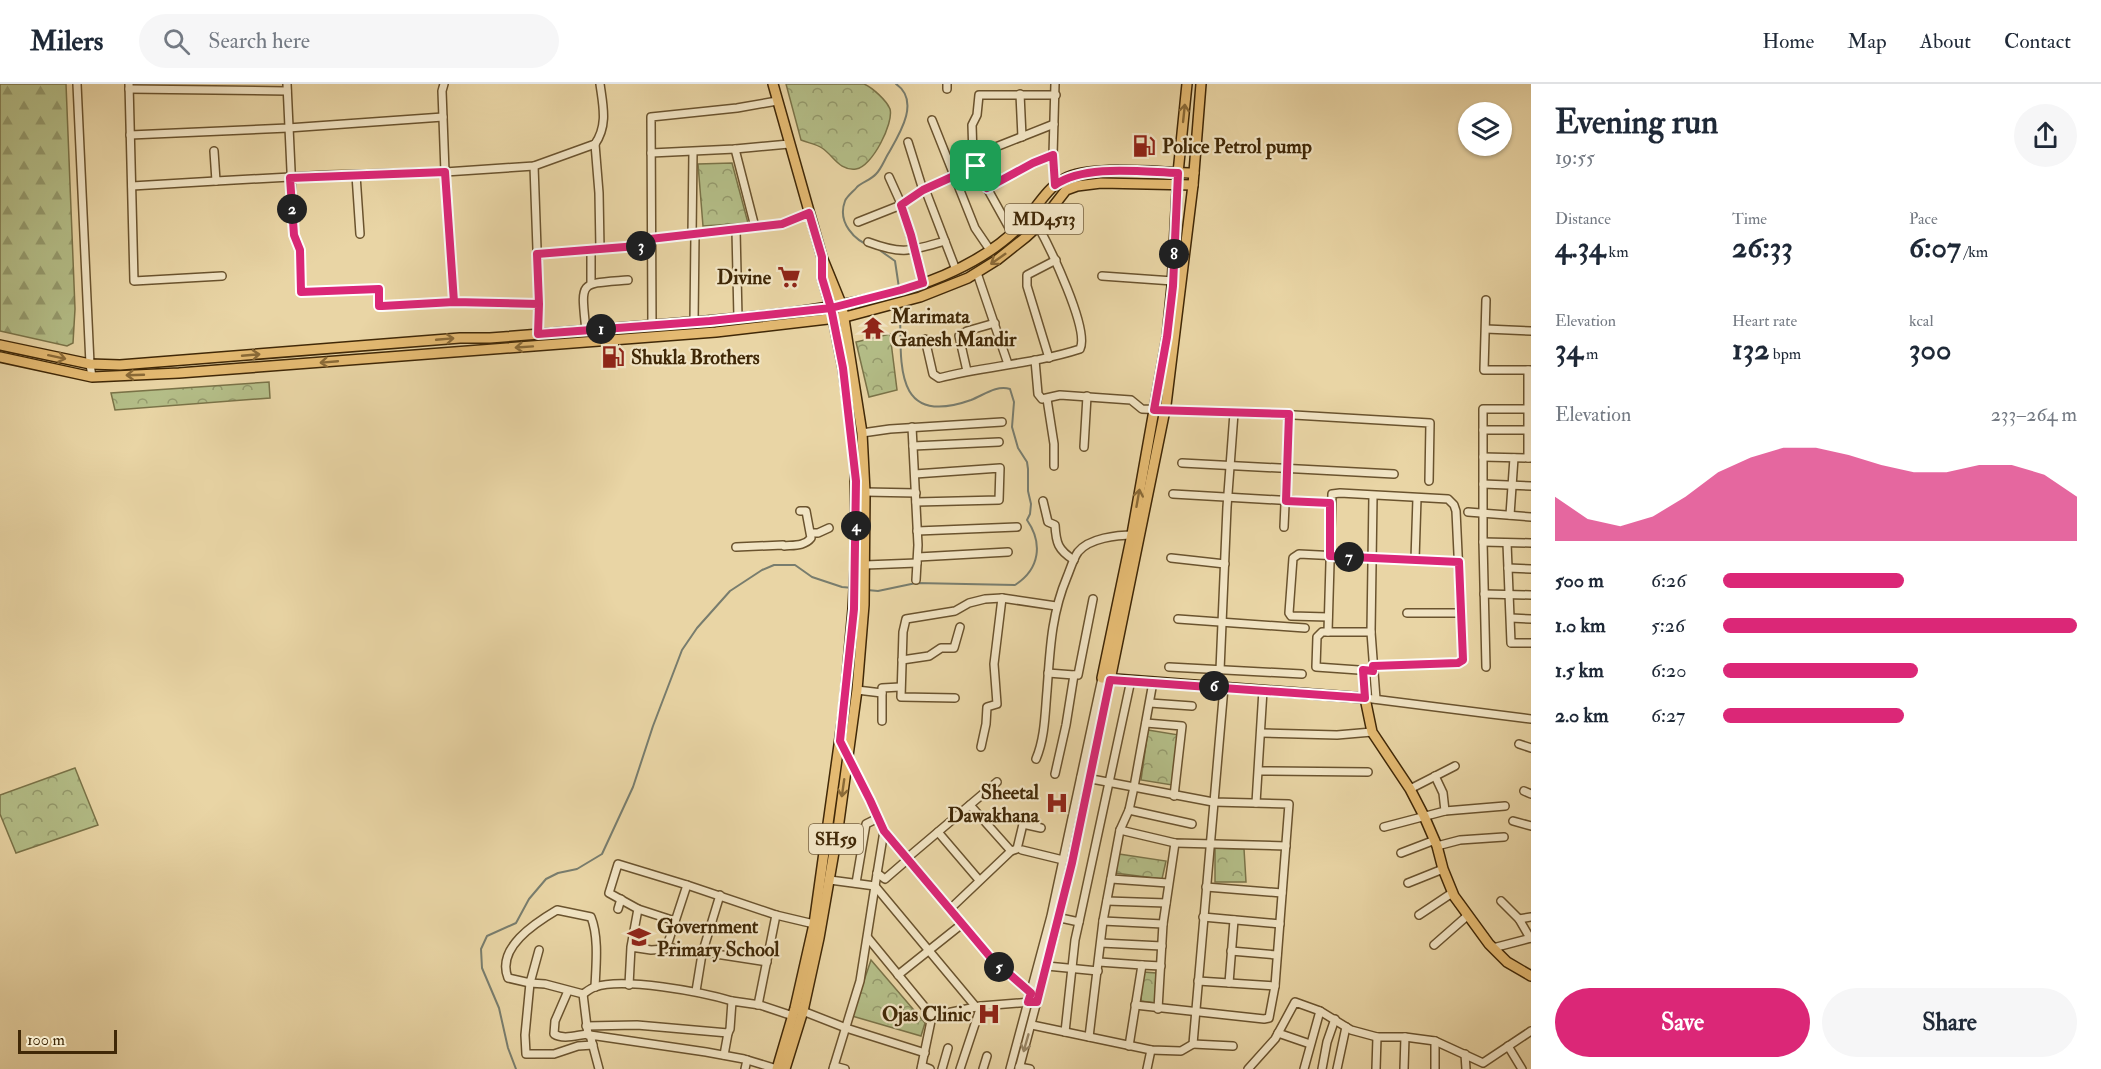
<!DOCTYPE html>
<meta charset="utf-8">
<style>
body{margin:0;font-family:"IM FELL Double Pica",serif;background:#f6f6f7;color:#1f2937;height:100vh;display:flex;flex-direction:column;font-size:22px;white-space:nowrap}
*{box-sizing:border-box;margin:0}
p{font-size:20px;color:#747a83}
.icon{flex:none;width:33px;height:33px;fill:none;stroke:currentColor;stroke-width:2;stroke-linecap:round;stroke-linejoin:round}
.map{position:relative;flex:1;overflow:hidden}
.details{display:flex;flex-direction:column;background:#fff;width:570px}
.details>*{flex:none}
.buttons{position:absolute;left:1458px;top:18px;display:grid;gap:12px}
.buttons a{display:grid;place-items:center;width:54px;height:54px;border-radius:50%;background:#fff;box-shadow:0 2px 4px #0004;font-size:30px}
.scale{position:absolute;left:18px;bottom:15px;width:99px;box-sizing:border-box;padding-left:6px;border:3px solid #402807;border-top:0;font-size:16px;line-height:21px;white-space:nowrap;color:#402807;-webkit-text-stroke:4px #f1e4c4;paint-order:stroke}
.pin{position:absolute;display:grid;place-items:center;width:51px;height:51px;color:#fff;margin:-26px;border-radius:12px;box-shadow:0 3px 9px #0006}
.km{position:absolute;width:30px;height:30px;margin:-15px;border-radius:50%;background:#222;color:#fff;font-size:16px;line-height:30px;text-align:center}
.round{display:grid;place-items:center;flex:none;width:63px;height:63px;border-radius:32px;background:#f6f6f7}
.overview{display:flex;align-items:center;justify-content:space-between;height:102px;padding:0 24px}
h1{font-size:33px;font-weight:700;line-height:45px}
.stats{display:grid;grid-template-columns:repeat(3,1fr);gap:9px;height:102px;padding:6px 24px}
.stats div{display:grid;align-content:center}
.stats b{font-size:30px;font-weight:700}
.stats small{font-size:16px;font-weight:400}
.stats p{font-size:16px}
.chart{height:168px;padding:12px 24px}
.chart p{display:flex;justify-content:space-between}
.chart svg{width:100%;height:108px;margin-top:6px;fill:#db2777;opacity:.7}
.cta{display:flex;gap:12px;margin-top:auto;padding:12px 24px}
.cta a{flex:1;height:69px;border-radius:36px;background:#db2777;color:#fff;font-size:24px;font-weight:700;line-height:69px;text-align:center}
.cta a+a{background:#f6f6f7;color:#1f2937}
ul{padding:0 24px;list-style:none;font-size:20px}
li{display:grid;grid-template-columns:96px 72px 1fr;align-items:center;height:45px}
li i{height:15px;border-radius:8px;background:#db2777}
header{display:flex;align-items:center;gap:36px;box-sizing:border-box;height:84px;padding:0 30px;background:#fff;border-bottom:2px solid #e0e1e3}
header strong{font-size:28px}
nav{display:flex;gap:33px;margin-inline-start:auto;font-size:21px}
.search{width:420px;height:54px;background:#f6f6f7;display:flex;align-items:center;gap:15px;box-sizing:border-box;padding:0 21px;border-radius:33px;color:#747a83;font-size:22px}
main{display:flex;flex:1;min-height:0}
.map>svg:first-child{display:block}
.forest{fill:url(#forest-firs);stroke:#7a7348;stroke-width:1.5}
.park{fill:url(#park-crowns);stroke:#7a7348;stroke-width:1.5}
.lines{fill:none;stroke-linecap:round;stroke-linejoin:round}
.stream{stroke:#787d6e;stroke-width:2}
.minor-casing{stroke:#6a532e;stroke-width:10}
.major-casing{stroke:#402807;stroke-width:12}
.minor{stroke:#f1e4c4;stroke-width:7}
.major{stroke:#e4ba72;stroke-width:9}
.oneway{stroke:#8a6a37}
.oneway2{stroke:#988666}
.route-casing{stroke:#fff;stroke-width:12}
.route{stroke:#db2777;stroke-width:8}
.labels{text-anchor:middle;stroke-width:4.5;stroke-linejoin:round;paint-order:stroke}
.shield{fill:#f1e4c4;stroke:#756040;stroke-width:1.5}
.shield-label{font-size:18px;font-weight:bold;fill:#402807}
.poi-label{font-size:20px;font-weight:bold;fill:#402807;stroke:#f1e4c4;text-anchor:start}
</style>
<header>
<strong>Milers</strong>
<div class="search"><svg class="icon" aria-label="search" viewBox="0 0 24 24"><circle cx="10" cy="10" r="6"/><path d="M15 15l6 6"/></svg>Search here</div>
<nav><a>Home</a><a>Map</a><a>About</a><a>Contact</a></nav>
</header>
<main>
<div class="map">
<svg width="1531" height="985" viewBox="0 0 1531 985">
<defs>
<pattern id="forest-firs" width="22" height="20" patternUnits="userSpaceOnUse" patternTransform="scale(1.5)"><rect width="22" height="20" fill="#b4be88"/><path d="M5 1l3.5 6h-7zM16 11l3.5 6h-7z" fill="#949a6d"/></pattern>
<pattern id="park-crowns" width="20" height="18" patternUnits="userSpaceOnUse" patternTransform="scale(1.5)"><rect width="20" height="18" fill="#b4be88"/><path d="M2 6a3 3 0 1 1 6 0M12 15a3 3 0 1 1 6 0" fill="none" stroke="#949a6d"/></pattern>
</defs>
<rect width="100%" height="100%" fill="#e9d5a5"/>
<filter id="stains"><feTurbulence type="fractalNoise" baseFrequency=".00333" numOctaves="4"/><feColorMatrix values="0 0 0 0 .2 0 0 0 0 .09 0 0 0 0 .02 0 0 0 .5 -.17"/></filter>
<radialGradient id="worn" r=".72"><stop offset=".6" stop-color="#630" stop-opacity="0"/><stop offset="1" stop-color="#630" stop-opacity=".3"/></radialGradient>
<path class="forest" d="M0,0H66L75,225L73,259L67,262L0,247Z"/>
<g class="park">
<path d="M786,0C798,0 858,0 864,0C872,3 887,17 890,25C894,39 872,83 856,85C839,87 834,72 822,64C816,60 808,59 801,56Z"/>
<path d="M732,79L748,139L703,142L698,80Z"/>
<path d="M890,250L897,306L869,313L856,258Z"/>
<path d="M269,298L270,314L115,326L111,309Z"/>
<path d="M1148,646L1179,651L1172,701L1141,696Z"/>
<path d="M75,684L98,741L16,769L0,730V711Z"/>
<path d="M1215,764L1244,765L1246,798H1215Z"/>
<path d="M1119,770L1166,777L1162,795L1115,789Z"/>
<path d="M871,876L925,939L921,952L852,932Z"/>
<path d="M1143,888L1156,889L1155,919L1141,917Z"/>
</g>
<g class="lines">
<g class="stream">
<path d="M873,163C854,157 837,138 845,117C847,112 854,107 857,103C862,98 871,96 876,90C881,85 884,77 888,70C899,51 921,17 896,0"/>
<path d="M878,165L895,177L899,204"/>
<path d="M867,506L878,507L916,499L1015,501C1040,485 1043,459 1027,436L1030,430L1031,420L1028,407V385L1027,378L1018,364L1012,343L1014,318L1010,305C996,301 984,311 971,316C890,345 902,274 900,222"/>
<path d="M516,985L508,964L499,924L482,884L481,865L487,852L516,839L529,815L546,795L558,789L577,785L602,770L633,703L653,642L682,566L697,544L730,507L762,486L774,481H795L812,493L842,503L853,504"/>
</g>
<g class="minor-casing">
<g id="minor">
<path d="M77,0L90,280L92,293"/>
<path d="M129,0L134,197L222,192"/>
<path d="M287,0L294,151L300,166L301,208L379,205V222H382L454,218L539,220"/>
<path d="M444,0L442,7L445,88L454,218"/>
<path d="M947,0V5"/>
<path d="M129,5L287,7"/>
<path d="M1020,10L1022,53"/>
<path d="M932,36L975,144L990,166"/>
<path d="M130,51L288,44L443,33"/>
<path d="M908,58L923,106"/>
<path d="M595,60L599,109L600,165"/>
<path d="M735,65L755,143"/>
<path d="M214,67L216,97L327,91L445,88L534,82L595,60C608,41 603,22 600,0"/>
<path d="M651,69L735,65L789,60"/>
<path d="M973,72L1054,40"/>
<path d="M534,82L539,220L538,250"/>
<path d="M356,91L360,150"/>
<path d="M889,93L903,124L923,199"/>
<path d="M1055,101L1053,71L1055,0"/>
<path d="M132,102L216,97"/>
<path d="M987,104L1033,79L1053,71"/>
<path d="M925,105L956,186"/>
<path d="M858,138L901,121L923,106L976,82"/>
<path d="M736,146L738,234"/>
<path d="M1012,149L987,104L973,72L972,41L977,31L979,11H1056"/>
<path d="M692,151L693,68"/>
<path d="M650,155L782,140L809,129"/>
<path d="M868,158C903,171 910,167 945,157"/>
<path d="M537,170L650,161"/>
<path d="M977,189L1008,280"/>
<path d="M1102,192L1173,197"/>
<path d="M591,199V166"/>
<path d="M1486,216L1484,286H1531"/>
<path d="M694,238L695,151"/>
<path d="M652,242L651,33L737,24L777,17"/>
<path d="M1486,245L1531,247"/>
<path d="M586,247C581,196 578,200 628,196"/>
<path d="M925,255L933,290L939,294C985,282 1034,280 1080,265C1090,246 1049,162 1038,142"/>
<path d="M1049,274L1027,202V191L1056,176"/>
<path d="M1035,276L1038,310L1042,315L1060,311L1131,316L1142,325L1294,331L1430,339L1429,397"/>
<path d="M967,287L959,252L967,247L995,239"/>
<path d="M1047,315L1054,360V382"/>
<path d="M912,343L918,461L916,496"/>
<path d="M1483,346H1528"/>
<path d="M862,349L890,345L1002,338"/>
<path d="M913,362L999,358"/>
<path d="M1084,363L1087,312"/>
<path d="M1483,373L1531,374"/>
<path d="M1528,374V286"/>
<path d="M1182,379L1394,390"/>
<path d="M915,390L1000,384L999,416L916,418"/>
<path d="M1483,400L1531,402"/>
<path d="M865,408L916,409"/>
<path d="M1173,410L1330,419"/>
<path d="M1373,412L1371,548L1376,615"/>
<path d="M1043,417L1048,438L1055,441C1056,459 1058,466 1074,476"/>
<path d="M1468,428L1531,433"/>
<path d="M1510,431L1514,374"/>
<path d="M1284,443L1289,330"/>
<path d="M917,447L1017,443"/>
<path d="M811,449H818L829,444"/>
<path d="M1483,458L1531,459"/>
<path d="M1507,459L1511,559H1531"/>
<path d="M736,463L783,461L784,462C794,461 805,462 811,454L806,427H800"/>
<path d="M918,473L1008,468"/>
<path d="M1171,474L1225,480"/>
<path d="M1415,476L1417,414"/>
<path d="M865,481L917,479"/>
<path d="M1508,484L1531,485"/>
<path d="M1484,510L1531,511"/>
<path d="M1407,529H1460"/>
<path d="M1328,533L1291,532L1289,529L1293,474L1299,470L1459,478"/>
<path d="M1511,534L1531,535"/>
<path d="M1178,535L1305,544"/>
<path d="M1328,548H1371"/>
<path d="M902,576L929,572L941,564H954L960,543"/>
<path d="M1373,582L1458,579L1463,576L1456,427L1454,421L1448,415L1340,409L1332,410L1328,548H1322L1317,553L1316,583L1373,587"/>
<path d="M1169,583L1302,590"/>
<path d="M1486,583L1483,458V325H1527"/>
<path d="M1220,586L1227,423L1234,329"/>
<path d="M1363,586L1365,614L1531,635"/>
<path d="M1048,589L1074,591"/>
<path d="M857,606L882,609V604L900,603"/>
<path d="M882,609V637"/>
<path d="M955,614L901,613L903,548L906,535L955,527L969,519L985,515L1002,514L1056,522"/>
<path d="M1150,619L1192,622"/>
<path d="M1146,639L1182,642L1174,712"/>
<path d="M1261,649L1337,651L1372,648"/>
<path d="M840,657L870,716L884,747L991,874L1031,909"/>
<path d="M1519,660L1531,664"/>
<path d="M981,663L986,640L987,623L997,620L994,580L1002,514"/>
<path d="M1036,675C1045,654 1045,629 1047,607C1050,567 1051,531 1067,493C1070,486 1073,475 1078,468C1089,454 1117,451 1134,451"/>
<path d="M1259,687L1368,688"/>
<path d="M1055,690L1066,641L1074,591H1078L1093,515"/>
<path d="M1081,693L1213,718L1289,720L1275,902L1269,934L1264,935L1135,921"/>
<path d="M1410,705L1455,682"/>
<path d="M1524,707L1531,710"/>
<path d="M1256,719L1263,606"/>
<path d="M970,721L1011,767"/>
<path d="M1129,726L1192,740"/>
<path d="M1445,727L1505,722"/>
<path d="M1513,737L1531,742"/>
<path d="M1384,743L1445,727L1443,709L1435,692"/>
<path d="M1120,746L1175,759L1286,762"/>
<path d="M938,748L979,796"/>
<path d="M1437,762L1460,756L1504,753"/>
<path d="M1022,766L1063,776"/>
<path d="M1401,769L1435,756"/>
<path d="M906,775L997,698"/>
<path d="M877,789L885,795L907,776"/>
<path d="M1111,795L1168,799"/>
<path d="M830,796L875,802L884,747"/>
<path d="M856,799L866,740L878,734"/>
<path d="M1408,799L1443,785"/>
<path d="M687,801L776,831L814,840"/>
<path d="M875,802L976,923"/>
<path d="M1206,803L1282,809"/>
<path d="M1107,817L1166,819"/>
<path d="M1501,817L1519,835L1530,854"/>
<path d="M618,825L621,815"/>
<path d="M638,825L675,837"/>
<path d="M950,825L1011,767L1017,765L1023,740L1041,744"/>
<path d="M1419,831L1452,809"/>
<path d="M1056,833L1079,838L1131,596"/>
<path d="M1203,833L1280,840"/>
<path d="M1519,835L1531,833"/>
<path d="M1103,837L1163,840"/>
<path d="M868,854L932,932L921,985"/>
<path d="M1101,859L1162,862"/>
<path d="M1434,861L1467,832"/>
<path d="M667,862L683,868L685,866L702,870"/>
<path d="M1493,864L1531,854"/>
<path d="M539,866L530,899L508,894C496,864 535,839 557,826L591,833C599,853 596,881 595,903"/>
<path d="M1231,867L1277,871"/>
<path d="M703,868L767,878"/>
<path d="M1099,878L1142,881L1129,962"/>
<path d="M1142,881L1161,882"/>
<path d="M1047,882L1098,887"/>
<path d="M898,891L962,840"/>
<path d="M1198,897L1275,902"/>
<path d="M1229,899L1234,836"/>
<path d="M629,901L631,863L638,825L609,809L618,780L687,801L666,865L651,866L631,863"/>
<path d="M568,907L555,937L554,950C563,956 577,951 588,950"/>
<path d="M696,907L702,870L720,811"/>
<path d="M583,910C586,908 591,904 595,903C623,893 702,908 732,917"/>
<path d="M758,921L776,831"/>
<path d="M1158,925L1163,840L1175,759"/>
<path d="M800,926L846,944L925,969"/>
<path d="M932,932L981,922L1032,918"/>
<path d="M1032,941L1151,966L1181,967L1193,960L1224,603"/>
<path d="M586,942L637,941L728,949"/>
<path d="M1065,948L1075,856L1079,838"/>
<path d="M1278,949L1310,960"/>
<path d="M590,951H588L583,910L545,900L530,899L525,951L526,970H554L578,962L593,961"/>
<path d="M1089,953L1103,837L1120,746L1129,726L1134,703L1153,598"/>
<path d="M1193,960L1233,962"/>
<path d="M1508,962L1522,985"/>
<path d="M1465,970L1466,985"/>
<path d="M724,971L728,949L730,945L732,917L760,921L793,932"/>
<path d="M834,982L845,985"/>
<path d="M922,982L930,985"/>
<path d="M1019,983L1030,985"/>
<path d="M599,985L590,951L706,968L744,975L777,985"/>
<path d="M745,985L747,976"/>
<path d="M833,985L860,897L875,802"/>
<path d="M942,985L948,964"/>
<path d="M960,985L981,922"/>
<path d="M983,985L987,972"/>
<path d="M1010,985L1051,832L1102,594"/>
<path d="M1019,985L1059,834L1110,596"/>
<path d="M1147,985L1151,966"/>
<path d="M1248,985L1275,955L1295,918L1320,927L1351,946L1377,953H1405L1435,957L1483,979L1531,947"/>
<path d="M1304,985L1320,927"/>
<path d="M1322,985L1327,958L1335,935"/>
<path d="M1337,985L1346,943"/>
<path d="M1376,985L1377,953"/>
<path d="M1404,985L1405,953"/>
<path d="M1435,985V957"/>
</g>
</g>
<g class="major-casing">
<g id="major">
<path d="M773,0L822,173L842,222L862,349L865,408L864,521L857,606L838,745L819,854L803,927L785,985"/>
<path d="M1187,0L1178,89L1172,202L1167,253L1132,450L1102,594L1365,614L1372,648L1410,705L1424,732L1437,762L1443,785L1454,812L1489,860L1507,878L1531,892"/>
<path d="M0,261L90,280L120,281L460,254H490C553,249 616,244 680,239C756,233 834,227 907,205C948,192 991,172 1021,141C1035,127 1046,104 1064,95C1091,80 1162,89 1194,89"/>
<path d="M0,273L92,293L179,289L716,248L845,233L920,213L968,194L997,176L1026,153L1038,142L1066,106L1077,102L1101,99L1193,101"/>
<path d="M1110,596L1166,321L1193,101L1201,0"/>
<path d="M777,985L795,924L814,840L844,625L853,525L856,466L855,375L843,284L831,224L822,193V175"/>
</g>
</g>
<use href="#minor" class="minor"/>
<use href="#major" class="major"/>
</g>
<defs><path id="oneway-shaft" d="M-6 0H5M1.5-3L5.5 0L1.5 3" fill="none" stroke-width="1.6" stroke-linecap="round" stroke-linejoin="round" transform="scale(1.5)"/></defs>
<g class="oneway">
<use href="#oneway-shaft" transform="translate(1184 29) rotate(-84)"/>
<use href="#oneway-shaft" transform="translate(998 175) rotate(145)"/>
<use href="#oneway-shaft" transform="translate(445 255) rotate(-5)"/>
<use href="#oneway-shaft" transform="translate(524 263) rotate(176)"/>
<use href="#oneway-shaft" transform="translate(251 271) rotate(-5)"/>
<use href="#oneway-shaft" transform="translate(57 273) rotate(12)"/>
<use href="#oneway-shaft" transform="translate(329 278) rotate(175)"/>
<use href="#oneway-shaft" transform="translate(135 291) rotate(178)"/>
<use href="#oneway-shaft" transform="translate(1138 414) rotate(-80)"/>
<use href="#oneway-shaft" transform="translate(843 704) rotate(98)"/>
</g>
<use class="oneway2" href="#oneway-shaft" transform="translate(1026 959) rotate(106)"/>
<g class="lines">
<g class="route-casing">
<path id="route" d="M976,82L923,106L901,121L911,151L923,199L901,206L831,224L710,237L538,250L539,220L454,218L445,88L290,94L294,151L300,166L301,208L379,205V222H382L454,218L539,220L537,170L650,161V155L782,140L809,129L822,173V194L831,224L843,284L856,397L854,525L840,657L870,716L884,747L991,874L1031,909L1028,918H1037L1072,779L1110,596L1365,614L1363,586L1373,587V582L1458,579L1463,576L1459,478L1330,472V419L1286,417L1289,330L1154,326L1167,253L1173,202L1178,89C1142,88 1085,80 1055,101L1053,71L1033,79L987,104L976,82"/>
</g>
<use href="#route" class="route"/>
</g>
<defs>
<g id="fuel-bare" transform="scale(1.8)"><path d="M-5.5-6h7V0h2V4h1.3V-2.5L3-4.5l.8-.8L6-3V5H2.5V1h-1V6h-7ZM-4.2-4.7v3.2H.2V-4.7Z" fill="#8f2418" stroke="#f1e4c4" stroke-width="2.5" paint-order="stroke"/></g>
<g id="supermarket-bare" transform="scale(1.8)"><path d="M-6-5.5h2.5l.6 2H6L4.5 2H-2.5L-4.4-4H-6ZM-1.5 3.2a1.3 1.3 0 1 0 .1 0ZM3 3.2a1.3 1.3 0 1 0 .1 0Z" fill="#8f2418" stroke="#f1e4c4" stroke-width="2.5" paint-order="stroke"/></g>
<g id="temple-bare" transform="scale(1.8)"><path d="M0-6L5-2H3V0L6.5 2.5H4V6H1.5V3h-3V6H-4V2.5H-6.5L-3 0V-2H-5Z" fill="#8f2418" stroke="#f1e4c4" stroke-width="2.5" paint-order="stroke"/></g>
<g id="hospital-bare" transform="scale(1.8)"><path d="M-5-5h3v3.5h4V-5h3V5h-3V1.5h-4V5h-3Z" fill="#8f2418" stroke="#f1e4c4" stroke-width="2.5" paint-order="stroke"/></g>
<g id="school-bare" transform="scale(1.8)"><path d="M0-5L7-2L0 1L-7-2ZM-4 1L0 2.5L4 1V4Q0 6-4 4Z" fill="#8f2418" stroke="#f1e4c4" stroke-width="2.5" paint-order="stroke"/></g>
</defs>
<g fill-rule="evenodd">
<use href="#fuel-bare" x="1144" y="62"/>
<use href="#supermarket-bare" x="789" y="193"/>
<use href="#temple-bare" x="873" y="244"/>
<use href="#fuel-bare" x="613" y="273"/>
<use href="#hospital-bare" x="1057" y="719"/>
<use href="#school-bare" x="639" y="853"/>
<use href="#hospital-bare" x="989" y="930"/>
</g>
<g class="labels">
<g class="shield">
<rect x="1005" y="120" width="78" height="30" rx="4.5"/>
<rect x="809" y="740" width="54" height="30" rx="4.5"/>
</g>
<g class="shield-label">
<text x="1044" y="141">MD4513</text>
<text x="836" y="761">SH59</text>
</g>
<g class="poi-label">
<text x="1162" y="69">Police Petrol pump</text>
<text x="771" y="200" text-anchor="end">Divine</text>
<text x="891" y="239">Marimata<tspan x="891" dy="23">Ganesh Mandir</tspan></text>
<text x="631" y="280">Shukla Brothers</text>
<text x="1039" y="715" text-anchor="end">Sheetal<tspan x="1039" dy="23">Dawakhana</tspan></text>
<text x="657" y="849">Government<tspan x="657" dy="23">Primary School</tspan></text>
<text x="971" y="937" text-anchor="end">Ojas Clinic</text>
</g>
</g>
<rect width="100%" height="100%" filter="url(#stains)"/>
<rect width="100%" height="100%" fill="url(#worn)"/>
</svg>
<div class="buttons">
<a><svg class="icon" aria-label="layers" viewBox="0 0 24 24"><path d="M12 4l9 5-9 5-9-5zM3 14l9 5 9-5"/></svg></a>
</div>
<div class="scale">100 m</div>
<div class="pin" style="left:976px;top:82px;background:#1e9e55"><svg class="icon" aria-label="arrive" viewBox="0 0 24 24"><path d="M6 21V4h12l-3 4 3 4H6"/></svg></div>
<b class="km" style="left:601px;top:245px">1</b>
<b class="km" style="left:292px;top:125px">2</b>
<b class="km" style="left:641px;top:162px">3</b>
<b class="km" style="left:856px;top:442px">4</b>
<b class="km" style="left:999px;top:883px">5</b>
<b class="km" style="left:1214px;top:602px">6</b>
<b class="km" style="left:1349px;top:473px">7</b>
<b class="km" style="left:1174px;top:170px">8</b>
</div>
<section class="details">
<div class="overview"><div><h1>Evening run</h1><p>19:55</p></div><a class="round"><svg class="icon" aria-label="share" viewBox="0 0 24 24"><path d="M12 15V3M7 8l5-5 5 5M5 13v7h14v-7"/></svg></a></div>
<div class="stats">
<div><p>Distance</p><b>4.34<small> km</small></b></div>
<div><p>Time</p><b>26:33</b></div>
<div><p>Pace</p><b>6:07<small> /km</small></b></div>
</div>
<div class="stats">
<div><p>Elevation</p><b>34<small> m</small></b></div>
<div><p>Heart rate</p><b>132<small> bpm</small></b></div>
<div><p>kcal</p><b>300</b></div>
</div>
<div class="chart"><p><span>Elevation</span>233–264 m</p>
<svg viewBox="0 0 160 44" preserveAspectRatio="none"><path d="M0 44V26L10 35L20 38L30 34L40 26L50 16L60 10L70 6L80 6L90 9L100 13L110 16L120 16L130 13L140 13L150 17L160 26V44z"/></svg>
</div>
<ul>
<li><b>500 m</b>6:26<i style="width:51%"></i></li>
<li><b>1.0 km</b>5:26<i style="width:100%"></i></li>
<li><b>1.5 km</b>6:20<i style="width:55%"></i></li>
<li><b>2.0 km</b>6:27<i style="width:51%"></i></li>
</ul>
<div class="cta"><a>Save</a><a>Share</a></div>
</section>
</main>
